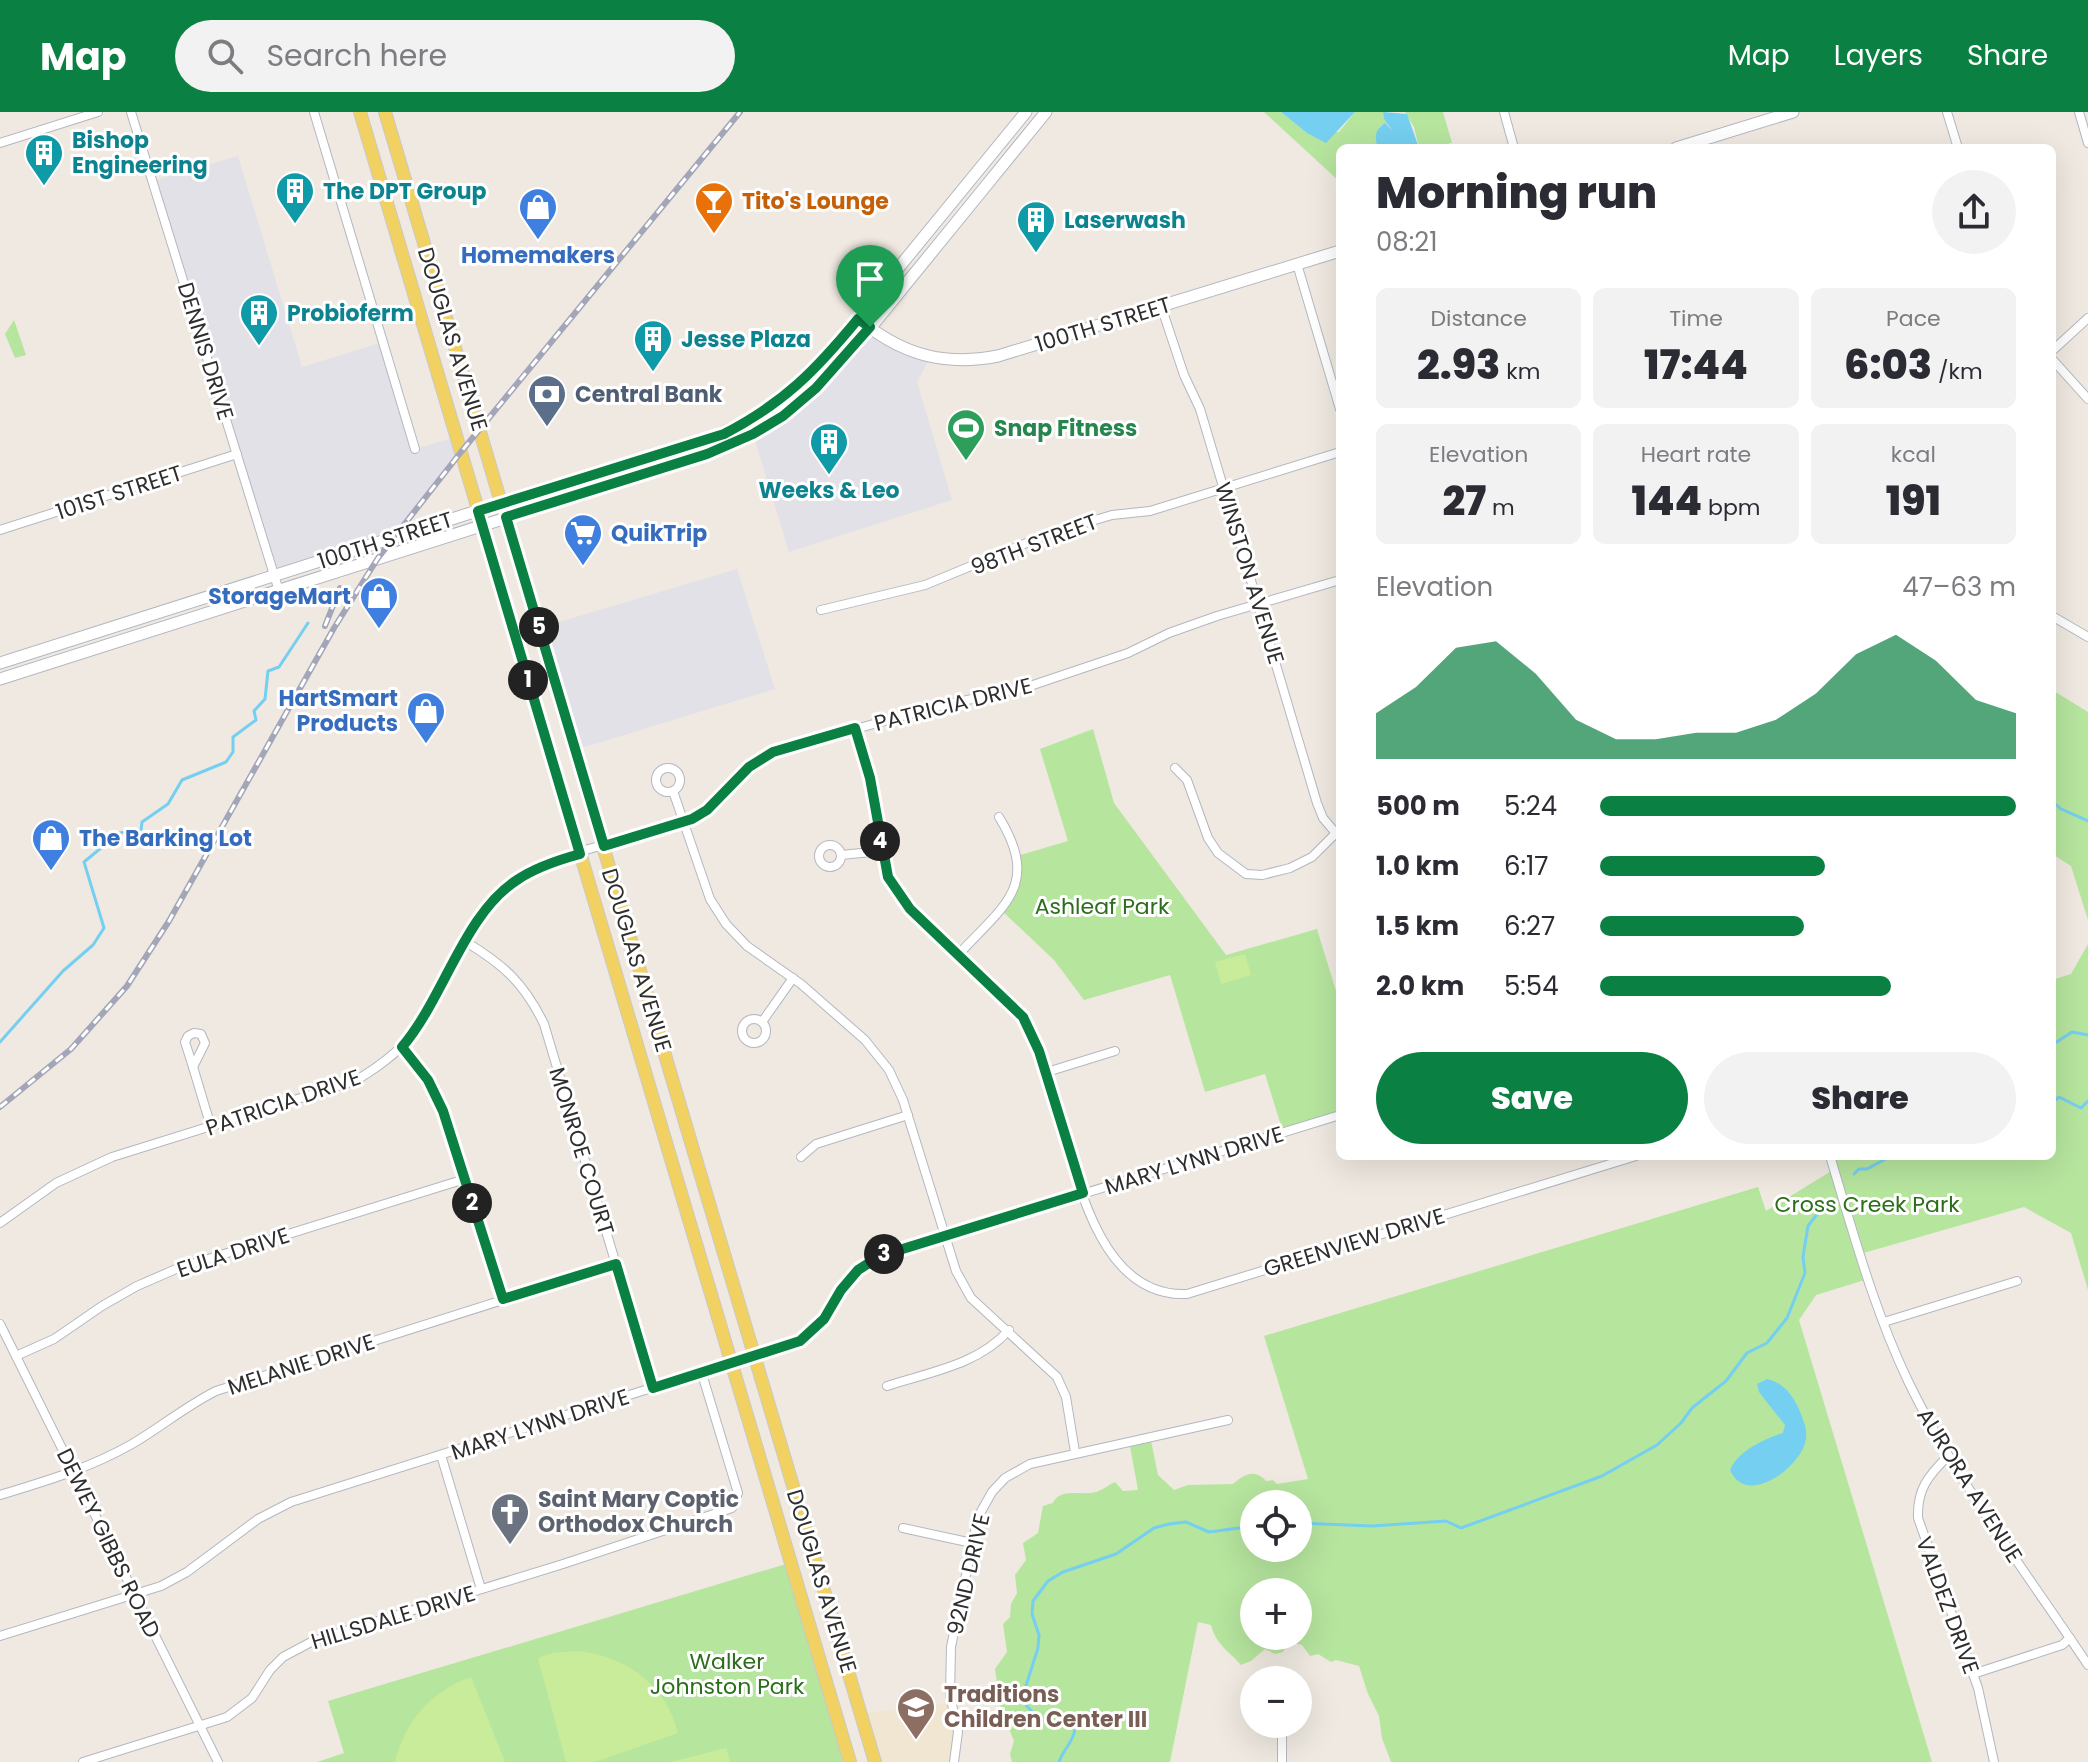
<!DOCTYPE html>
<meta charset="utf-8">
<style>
body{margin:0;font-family:Poppins,sans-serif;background:#f2f2f3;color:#2b2b33;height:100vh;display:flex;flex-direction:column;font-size:30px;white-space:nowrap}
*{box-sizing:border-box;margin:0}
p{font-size:26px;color:#7c7c81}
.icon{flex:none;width:44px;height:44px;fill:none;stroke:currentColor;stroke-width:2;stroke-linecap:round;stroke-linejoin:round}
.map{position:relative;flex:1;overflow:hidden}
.panel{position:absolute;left:1336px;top:32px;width:720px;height:1016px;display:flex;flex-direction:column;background:#fff;border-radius:12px;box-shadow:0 8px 32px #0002}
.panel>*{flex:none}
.controls{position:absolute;left:1240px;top:1378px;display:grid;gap:16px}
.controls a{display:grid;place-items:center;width:72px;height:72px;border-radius:50%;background:#fff;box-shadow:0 8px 32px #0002;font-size:40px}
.pin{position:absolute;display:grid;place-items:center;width:68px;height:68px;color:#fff;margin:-82px -34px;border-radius:50% 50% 50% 0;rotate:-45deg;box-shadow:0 0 8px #0007}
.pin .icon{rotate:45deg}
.km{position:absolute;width:40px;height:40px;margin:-20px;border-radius:50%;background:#222;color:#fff;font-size:22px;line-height:40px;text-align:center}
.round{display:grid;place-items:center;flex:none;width:84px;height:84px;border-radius:42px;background:#f2f2f3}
.summary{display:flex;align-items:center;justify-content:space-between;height:136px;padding:0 40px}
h1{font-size:44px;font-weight:800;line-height:60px}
.metrics{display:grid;grid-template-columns:repeat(3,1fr);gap:12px;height:136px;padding:8px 40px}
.metrics div{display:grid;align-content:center;border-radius:12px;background:#f2f2f3;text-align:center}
.metrics b{font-size:40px;font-weight:800}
.metrics small{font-size:22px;font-weight:400}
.metrics p{font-size:22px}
.chart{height:224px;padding:16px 40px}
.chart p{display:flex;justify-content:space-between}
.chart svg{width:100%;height:144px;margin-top:8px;fill:#0b8043;opacity:.7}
.cta{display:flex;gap:16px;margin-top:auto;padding:16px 40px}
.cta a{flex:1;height:92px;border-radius:48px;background:#0b8043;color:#fff;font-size:32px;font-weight:800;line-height:92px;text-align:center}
.cta a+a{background:#f2f2f3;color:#2b2b33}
ul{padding:0 40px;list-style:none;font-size:26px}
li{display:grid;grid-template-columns:128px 96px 1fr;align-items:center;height:60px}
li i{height:20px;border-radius:10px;background:#0b8043}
header{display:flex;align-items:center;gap:48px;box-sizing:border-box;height:112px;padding:0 40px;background:#0b8043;color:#fff}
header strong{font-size:38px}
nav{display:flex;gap:44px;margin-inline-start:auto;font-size:28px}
.search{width:560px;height:72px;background:#f2f2f3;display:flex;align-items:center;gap:20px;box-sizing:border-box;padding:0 28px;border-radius:44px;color:#7c7c81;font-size:30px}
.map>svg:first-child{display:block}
.industrial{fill:#e3e1e8}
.education{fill:#f0e6d1}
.green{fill:#b6e59e;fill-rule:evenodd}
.pitch{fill:#c9ec9a}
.water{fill:#75cff0}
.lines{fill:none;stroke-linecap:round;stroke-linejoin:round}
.stream{stroke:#75cff0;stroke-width:3}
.street-casing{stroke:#b4b7c1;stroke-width:10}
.secondary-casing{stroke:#b4b7c1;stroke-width:13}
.primary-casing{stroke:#c9c9c9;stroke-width:14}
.street{stroke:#fff;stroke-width:8}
.secondary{stroke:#fff;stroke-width:11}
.primary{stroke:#f2d163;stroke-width:12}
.rail-casing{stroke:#a3a6b8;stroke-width:6}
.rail{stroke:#fff;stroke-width:3;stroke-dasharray:9;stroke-linecap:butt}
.route-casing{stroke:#fff;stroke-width:16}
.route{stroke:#0b8043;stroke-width:10}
.labels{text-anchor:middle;stroke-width:6;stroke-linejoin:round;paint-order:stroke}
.culture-label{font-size:22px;font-weight:bold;fill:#0d838f;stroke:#fff;text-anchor:start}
.food-label{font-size:22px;font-weight:bold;fill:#c56008;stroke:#fff;text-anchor:start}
.shop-label{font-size:22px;font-weight:bold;fill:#366cbe;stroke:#fff;text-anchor:start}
.street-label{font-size:22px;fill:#2e2e2e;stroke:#fff}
.service-label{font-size:22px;font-weight:bold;fill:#4e5e75;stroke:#fff;text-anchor:start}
.leisure-label{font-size:22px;font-weight:bold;fill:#27864d;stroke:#fff;text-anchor:start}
.park-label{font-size:22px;fill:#2c6e1b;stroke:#fff}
.worship-label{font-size:22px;font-weight:bold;fill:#5b616d;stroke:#fff;text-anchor:start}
.education-label{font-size:22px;font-weight:bold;fill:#785e54;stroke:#fff;text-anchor:start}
</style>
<header>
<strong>Map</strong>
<div class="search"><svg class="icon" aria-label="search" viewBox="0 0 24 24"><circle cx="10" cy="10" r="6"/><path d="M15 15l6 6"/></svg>Search here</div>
<nav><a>Map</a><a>Layers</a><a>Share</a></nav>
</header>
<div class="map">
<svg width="2088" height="1650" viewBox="0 0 2088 1650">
<rect width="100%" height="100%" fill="#efe9e1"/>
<g class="industrial">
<path d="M238,44L302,255L383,230L415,337L456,325L461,340L393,425L274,463L153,69Z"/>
<path d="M870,215L930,246L917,270L952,388L789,440L753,322L783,304Z"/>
<path d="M737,457L775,577L575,638L539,516Z"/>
</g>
<path class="education" d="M951,1591L958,1620L954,1650H881L867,1601Z"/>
<g class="green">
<path d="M1264,0H1281L1307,21L1339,20L1355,0H1383L1384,7L1393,18L1385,11L1380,14L1376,25L1378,36H1340V70Z"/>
<path d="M1405,0H1443L1452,31H1449L1450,36H1419L1414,15Z"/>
<path d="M14,208L26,243L15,246L5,222Z"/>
<path d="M2052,578L2088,600V808L2071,754L2052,742Z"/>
<path d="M1093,617L1114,691L1226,843L1317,817L1340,892V1003L1283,1020L1265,962L1205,980L1170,863L1084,888L1054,848L1000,797L1008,788L1017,744L1068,729L1040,637Z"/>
<path d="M2088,832V1178L2071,1121L2024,1095L1860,1142L1868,1167L1816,1183L1799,1208L1932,1650H1391L1382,1626L1379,1604L1368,1582L1359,1554L1336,1548L1331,1550L1318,1542L1310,1544L1302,1533L1289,1530L1283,1540L1275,1542L1265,1537L1251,1549L1241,1553C1229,1539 1216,1533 1211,1513L1198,1510L1170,1650H1012L1010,1642L1014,1629L1001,1597L995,1557L1007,1540L1003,1512L1010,1505L1011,1492L1017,1481L1015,1463L1026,1448L1023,1431L1038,1421L1043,1394L1053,1391C1060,1375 1082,1384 1096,1380C1103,1378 1108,1373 1115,1370L1123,1379L1138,1378L1129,1329L1150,1324L1158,1363L1174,1378L1188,1373L1233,1372C1244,1363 1254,1356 1266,1369L1273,1368L1277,1372L1308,1367L1264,1224L1758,1075L1766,1099L1833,1058L1830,1044H2052V868L2071,862ZM1254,1392H1298V1436H1254ZM1254,1480H1298V1524H1254Z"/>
<path d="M786,1452L845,1650H317L344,1641L328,1589Z"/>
</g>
<g class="pitch">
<path d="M1245,842L1251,863L1221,872L1215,850Z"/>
<path d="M579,1539C627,1545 666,1573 678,1621L595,1650H566L538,1546L552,1541Z"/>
<path d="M471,1565L505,1650H395C405,1609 431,1579 471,1565Z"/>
<path d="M726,1636L730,1650H671Z"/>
</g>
<g class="water">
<path d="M1281,0H1355L1326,31L1307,21Z"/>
<path d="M1383,0L1407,2L1419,36H1378C1374,25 1375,17 1385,11L1392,18L1384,7Z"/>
<path d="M1767,1267C1783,1271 1791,1281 1798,1295C1803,1307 1809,1319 1805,1331C1798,1357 1746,1395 1730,1358C1738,1339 1764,1327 1783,1321L1785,1313L1759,1280L1757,1272Z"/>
</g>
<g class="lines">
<g class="stream">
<path d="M2052,689L2061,697L2088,709"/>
<path d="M0,930L63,859L93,833L104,816L84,750L119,721L141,718L142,710L168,692L182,668L226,650L233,640V625L256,608L254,599L265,587L268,559L279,555L308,511"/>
<path d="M2052,933L2072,920L2088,923"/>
<path d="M2052,991L2059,985L2081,996L2088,989"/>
<path d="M1854,1062L1859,1057H1867L1891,1044"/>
<path d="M1298,1411L1372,1414L1446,1409L1461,1416L1602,1364L1657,1333L1681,1311L1692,1296L1726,1269L1747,1241L1767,1231L1787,1206L1805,1161L1803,1145L1808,1114L1825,1092"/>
<path d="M1059,1650C1065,1632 1090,1616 1061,1601L1046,1609L1035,1603L1026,1593L1024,1580L1038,1536L1039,1523L1032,1502L1033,1489L1048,1469L1063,1460L1116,1442L1154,1416L1169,1412L1186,1410L1209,1420L1254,1414"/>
</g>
<g class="street-casing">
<g id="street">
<path d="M131,0L279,479"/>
<path d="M314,0L415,337"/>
<path d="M1504,0L1514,36"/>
<path d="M1947,0L1958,36"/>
<path d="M2079,0L2088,31"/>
<path d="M0,31L98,0"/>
<path d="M1297,152L1340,297"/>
<path d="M1161,194L1184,263L1200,297L1317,691L1323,706L1340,726"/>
<path d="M2052,239L2088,206"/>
<path d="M2052,247L2088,287"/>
<path d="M0,418L237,342"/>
<path d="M821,498L925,473L1051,421L1112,403L1150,399L1340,340"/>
<path d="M2052,504L2088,525"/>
<path d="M855,616C861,639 870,662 874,686C879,714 878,744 890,769C899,788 915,801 929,815C968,851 1016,886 1038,936C1069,1007 1080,1187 1187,1182L1636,1044"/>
<path d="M1175,656L1187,668L1208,726L1218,741L1246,762L1262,763L1290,756L1312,745L1335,722"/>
<circle cx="668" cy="668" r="12"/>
<path d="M673,679L710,787L726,812L747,834L801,872L865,928L889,958L903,988L956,1159L971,1186L1057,1265L1066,1285L1075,1340"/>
<circle cx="830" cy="744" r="11"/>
<path d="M841,743L881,739"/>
<path d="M466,830C504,853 524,871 544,912L653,1276"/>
<path d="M958,843C1004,793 1041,774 999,705"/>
<circle cx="754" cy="919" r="12"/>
<path d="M762,910L793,866"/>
<path d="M194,921L201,922L205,931L193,955L185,930L188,924Z"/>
<path d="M402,935L428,968L443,999L503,1187"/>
<path d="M193,955L211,1015"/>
<path d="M1047,960L1115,939"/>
<path d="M1830,1044C1853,1120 1874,1198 1908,1269C1957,1370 2026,1460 2088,1553"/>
<path d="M801,1045L816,1032L908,1003"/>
<path d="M0,1111L56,1071L112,1045L355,969C382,953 406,935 423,909C454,863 468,806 513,771C555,737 640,728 692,707L707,698L749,655L773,640L931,596L1027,575L1128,541L1169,521L1217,504L1340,468"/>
<path d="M1884,1210L2017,1169"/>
<path d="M0,1212L218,1650"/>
<path d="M16,1244L54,1227L102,1194L137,1174L176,1157L465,1067"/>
<path d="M887,1274C930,1260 978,1253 1009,1218"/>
<path d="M441,1343L481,1477"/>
<path d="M1948,1344C1928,1364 1917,1377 1918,1406L1978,1576L1994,1650"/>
<path d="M0,1383C46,1369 90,1356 132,1332C161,1315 186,1294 216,1279L616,1152"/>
<path d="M903,1416L972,1431"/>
<path d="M0,1524L161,1474L187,1460L258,1407L291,1390L800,1229C833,1206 842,1163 880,1144L1340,1003"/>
<path d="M1973,1562L2062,1533L2070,1526"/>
<path d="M1282,1623V1650"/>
<path d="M83,1650L227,1605L252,1586L270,1558L283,1545L313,1529L563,1452L732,1396L738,1381L702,1262"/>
<path d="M954,1650L958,1620L950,1583L951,1535L978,1405L992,1380L1005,1366L1030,1352L1228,1308"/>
</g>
</g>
<g class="secondary-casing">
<g id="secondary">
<path d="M1676,36L1793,0"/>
<path d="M865,212C906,244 947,254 998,244L1340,139"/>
<path d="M0,551L502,391L703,330L757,304L815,258L1026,0"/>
<path d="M0,567L707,342C808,305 853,236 919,156C961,104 1004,52 1046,0"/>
</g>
</g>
<g class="primary-casing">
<g id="primary">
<path d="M360,0L850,1650"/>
<path d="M385,0L875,1650"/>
</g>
</g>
<use href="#street" class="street"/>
<use href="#secondary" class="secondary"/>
<use href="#primary" class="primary"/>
<g class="rail-casing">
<g id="rail">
<path d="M325,514L340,476"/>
<path d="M0,995L71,937L127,874L169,809L334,516L378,446L461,340L740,0"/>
</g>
</g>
<use href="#rail" class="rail"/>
</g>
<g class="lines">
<g class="route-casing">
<path id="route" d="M858,207L870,215L816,276L783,304L753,322L707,342L506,405L604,734L692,707L707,698L749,655L773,640L855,616L870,666L888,765L910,797L1023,905L1039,939L1083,1081L880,1144L858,1158L841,1178L824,1207L800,1229L653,1276L616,1152L503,1187L443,999L428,968L402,935C444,886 464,802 517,768C536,755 558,748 580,742L478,399L724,322C784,291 816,258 858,207Z"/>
</g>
<use href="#route" class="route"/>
</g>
<defs>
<g id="building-pin" transform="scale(2)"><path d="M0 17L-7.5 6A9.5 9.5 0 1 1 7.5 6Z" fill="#0f9aa8" stroke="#fff"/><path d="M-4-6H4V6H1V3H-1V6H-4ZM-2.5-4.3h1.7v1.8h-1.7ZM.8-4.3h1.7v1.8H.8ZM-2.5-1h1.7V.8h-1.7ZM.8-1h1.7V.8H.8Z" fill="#fff"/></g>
<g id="bar-pin" transform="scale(2)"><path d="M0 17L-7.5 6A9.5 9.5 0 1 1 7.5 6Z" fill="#e8710a" stroke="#fff"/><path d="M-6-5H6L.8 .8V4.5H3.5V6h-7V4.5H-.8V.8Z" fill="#fff"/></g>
<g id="shop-pin" transform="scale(2)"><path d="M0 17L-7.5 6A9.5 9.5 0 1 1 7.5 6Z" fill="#3f7fe0" stroke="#fff"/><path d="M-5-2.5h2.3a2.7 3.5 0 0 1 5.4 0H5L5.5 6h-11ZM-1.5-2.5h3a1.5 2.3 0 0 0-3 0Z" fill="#fff"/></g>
<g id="bank-pin" transform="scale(2)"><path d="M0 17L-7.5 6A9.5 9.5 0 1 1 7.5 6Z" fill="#5c6f8a" stroke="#fff"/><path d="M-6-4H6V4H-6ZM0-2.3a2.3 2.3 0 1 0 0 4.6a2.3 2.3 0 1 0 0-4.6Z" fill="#fff"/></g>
<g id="stadium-pin" transform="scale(2)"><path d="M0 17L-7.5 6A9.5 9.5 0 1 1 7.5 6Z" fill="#2e9e5b" stroke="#fff"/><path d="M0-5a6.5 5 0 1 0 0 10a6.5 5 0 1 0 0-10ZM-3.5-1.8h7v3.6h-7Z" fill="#fff"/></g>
<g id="supermarket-pin" transform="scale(2)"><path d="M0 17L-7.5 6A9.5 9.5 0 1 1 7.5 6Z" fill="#3f7fe0" stroke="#fff"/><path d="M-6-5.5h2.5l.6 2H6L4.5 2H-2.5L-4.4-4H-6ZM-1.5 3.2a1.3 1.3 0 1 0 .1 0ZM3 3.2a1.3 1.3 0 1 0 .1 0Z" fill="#fff"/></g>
<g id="church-pin" transform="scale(2)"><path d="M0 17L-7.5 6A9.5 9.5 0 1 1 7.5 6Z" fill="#6b7280" stroke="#fff"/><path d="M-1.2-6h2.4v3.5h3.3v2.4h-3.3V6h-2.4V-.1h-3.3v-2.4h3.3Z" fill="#fff"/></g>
<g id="school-pin" transform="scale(2)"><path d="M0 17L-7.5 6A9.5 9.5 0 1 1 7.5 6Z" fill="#8d6e63" stroke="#fff"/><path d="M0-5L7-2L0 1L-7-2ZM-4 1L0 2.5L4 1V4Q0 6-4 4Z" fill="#fff"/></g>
</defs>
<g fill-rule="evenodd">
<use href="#building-pin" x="44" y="41"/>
<use href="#building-pin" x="295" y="79"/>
<use href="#bar-pin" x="714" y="89"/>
<use href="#shop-pin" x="538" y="95"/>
<use href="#building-pin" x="1036" y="108"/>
<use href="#building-pin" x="259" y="201"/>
<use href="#building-pin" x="653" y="227"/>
<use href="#bank-pin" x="547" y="282"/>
<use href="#stadium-pin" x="966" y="316"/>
<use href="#building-pin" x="829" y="330"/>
<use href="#supermarket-pin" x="583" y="421"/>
<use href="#shop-pin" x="379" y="484"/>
<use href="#shop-pin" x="426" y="599"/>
<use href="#shop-pin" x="51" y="726"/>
<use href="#church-pin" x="510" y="1400"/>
<use href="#school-pin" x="916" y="1595"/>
</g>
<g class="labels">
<g class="culture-label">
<text x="72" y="36">Bishop<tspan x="72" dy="25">Engineering</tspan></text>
<text x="323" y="87">The DPT Group</text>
<text x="1064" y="116">Laserwash</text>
<text x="287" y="209">Probioferm</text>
<text x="681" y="235">Jesse Plaza</text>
<text x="829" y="386" text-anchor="middle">Weeks &amp; Leo</text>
</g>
<g class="food-label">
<text x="742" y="97">Tito's Lounge</text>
</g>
<g class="shop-label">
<text x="538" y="151" text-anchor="middle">Homemakers</text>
<text x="611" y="429">QuikTrip</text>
<text x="351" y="492" text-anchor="end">StorageMart</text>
<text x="398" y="594" text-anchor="end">HartSmart<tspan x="398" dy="25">Products</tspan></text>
<text x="79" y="734">The Barking Lot</text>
</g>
<g class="street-label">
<text transform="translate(1103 212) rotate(-17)" y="8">100TH STREET</text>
<text transform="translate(453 227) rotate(73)" y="8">DOUGLAS AVENUE</text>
<text transform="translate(206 239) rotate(73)" y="8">DENNIS DRIVE</text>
<text transform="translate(119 380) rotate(-18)" y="8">101ST STREET</text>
<text transform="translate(385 428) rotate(-18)" y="8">100TH STREET</text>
<text transform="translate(1034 432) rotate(-21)" y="8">98TH STREET</text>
<text transform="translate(1250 461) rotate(73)" y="8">WINSTON AVENUE</text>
<text transform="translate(953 592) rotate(-14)" y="8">PATRICIA DRIVE</text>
<text transform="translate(637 848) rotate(73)" y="8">DOUGLAS AVENUE</text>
<text transform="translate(283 990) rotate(-19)" y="8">PATRICIA DRIVE</text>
<text transform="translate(582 1039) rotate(73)" y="8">MONROE COURT</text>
<text transform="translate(1194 1048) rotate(-17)" y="8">MARY LYNN DRIVE</text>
<text transform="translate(1354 1130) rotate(-17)" y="8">GREENVIEW DRIVE</text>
<text transform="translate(233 1140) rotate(-18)" y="8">EULA DRIVE</text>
<text transform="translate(301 1252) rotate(-18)" y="8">MELANIE DRIVE</text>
<text transform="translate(540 1312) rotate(-18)" y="8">MARY LYNN DRIVE</text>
<text transform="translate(1970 1373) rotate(58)" y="8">AURORA AVENUE</text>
<text transform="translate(109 1431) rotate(64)" y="8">DEWEY GIBBS ROAD</text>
<text transform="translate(968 1462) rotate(-77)" y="8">92ND DRIVE</text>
<text transform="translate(822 1469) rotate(73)" y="8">DOUGLAS AVENUE</text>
<text transform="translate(1948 1493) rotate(70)" y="8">VALDEZ DRIVE</text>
<text transform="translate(393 1505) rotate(-17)" y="8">HILLSDALE DRIVE</text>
</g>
<g class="service-label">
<text x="575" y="290">Central Bank</text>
</g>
<g class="leisure-label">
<text x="994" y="324">Snap Fitness</text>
</g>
<g class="park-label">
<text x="1102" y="802">Ashleaf Park</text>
<text x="1867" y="1100">Cross Creek Park</text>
<text x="727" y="1557">Walker<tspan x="727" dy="25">Johnston Park</tspan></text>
</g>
<g class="worship-label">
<text x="538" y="1395">Saint Mary Coptic<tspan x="538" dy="25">Orthodox Church</tspan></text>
</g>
<g class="education-label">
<text x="944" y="1590">Traditions<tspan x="944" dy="25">Children Center III</tspan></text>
</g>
</g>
</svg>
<div class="controls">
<a><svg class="icon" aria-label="locate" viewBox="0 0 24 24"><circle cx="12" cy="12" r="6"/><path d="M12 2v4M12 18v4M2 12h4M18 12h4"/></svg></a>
<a>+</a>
<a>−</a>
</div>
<div class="pin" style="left:870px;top:215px;background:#1e9e55"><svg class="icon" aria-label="arrive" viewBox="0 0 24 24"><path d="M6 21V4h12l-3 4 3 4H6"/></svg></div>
<b class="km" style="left:528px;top:568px">1</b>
<b class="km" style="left:472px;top:1091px">2</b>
<b class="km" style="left:884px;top:1142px">3</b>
<b class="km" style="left:880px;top:729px">4</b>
<b class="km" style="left:539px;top:515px">5</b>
<section class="panel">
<div class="summary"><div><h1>Morning run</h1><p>08:21</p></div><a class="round"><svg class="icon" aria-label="share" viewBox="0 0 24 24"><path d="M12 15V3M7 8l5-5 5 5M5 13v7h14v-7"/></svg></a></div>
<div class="metrics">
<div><p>Distance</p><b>2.93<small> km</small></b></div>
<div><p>Time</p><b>17:44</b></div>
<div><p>Pace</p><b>6:03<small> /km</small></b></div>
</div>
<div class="metrics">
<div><p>Elevation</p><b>27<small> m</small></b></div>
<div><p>Heart rate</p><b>144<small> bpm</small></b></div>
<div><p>kcal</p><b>191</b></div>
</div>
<div class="chart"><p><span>Elevation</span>47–63 m</p>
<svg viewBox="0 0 160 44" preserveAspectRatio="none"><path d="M0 44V30L10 22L20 10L30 8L40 18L50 32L60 38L70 38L80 36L90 36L100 32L110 24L120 12L130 6L140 14L150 26L160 30V44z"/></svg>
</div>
<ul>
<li><b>500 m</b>5:24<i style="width:100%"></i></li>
<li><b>1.0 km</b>6:17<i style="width:54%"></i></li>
<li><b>1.5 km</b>6:27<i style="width:49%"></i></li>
<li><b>2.0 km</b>5:54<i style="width:70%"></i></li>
</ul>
<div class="cta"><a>Save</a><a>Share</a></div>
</section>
</div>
